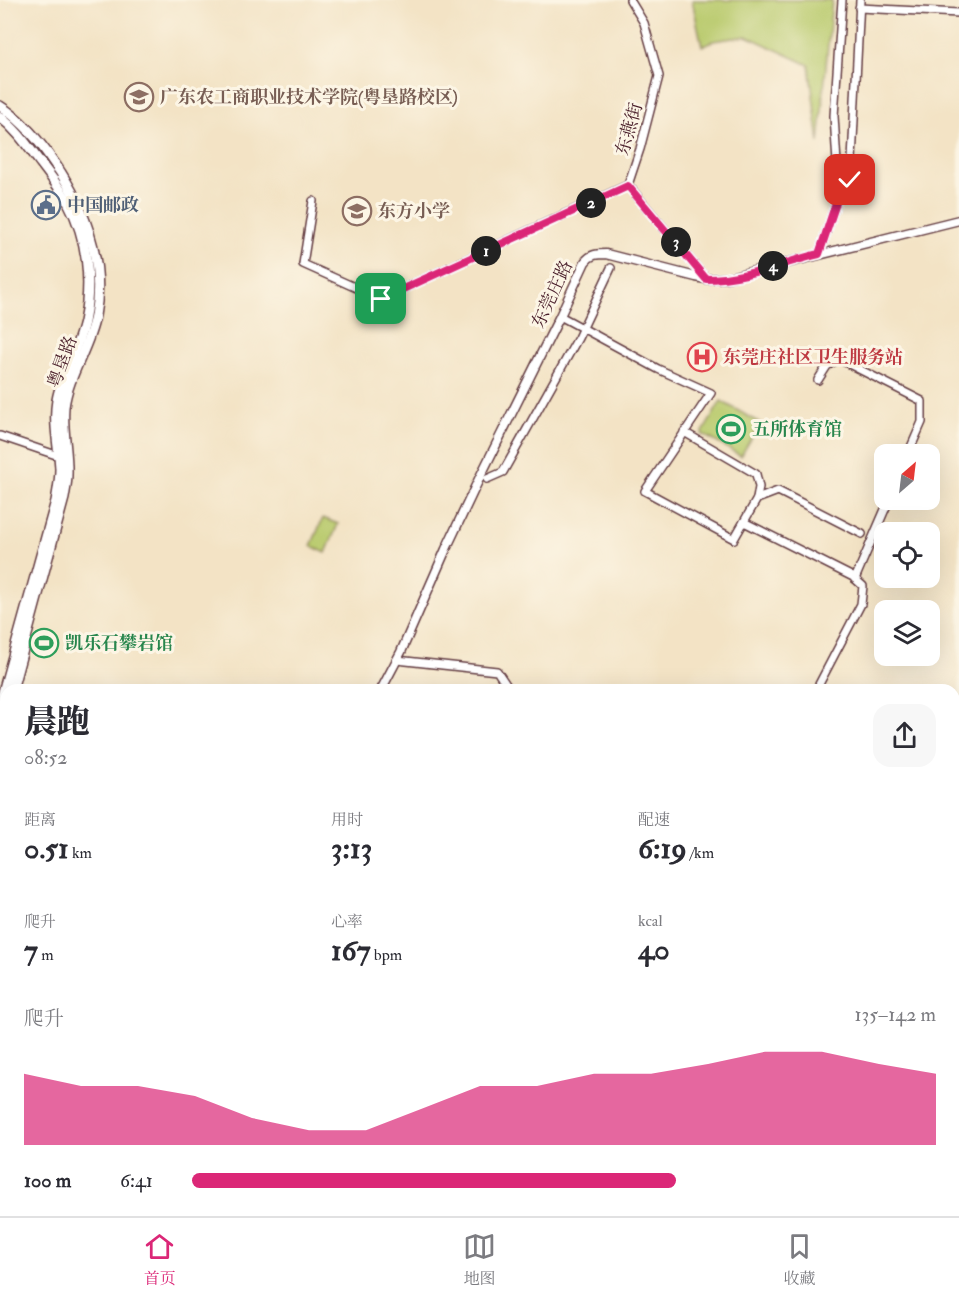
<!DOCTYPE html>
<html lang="zh">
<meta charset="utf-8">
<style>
body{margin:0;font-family:"IM FELL Double Pica","Noto Serif SC",serif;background:#f7f7f7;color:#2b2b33;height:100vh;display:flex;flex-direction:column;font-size:22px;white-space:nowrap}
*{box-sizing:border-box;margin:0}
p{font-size:20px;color:#7c7c81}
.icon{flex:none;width:33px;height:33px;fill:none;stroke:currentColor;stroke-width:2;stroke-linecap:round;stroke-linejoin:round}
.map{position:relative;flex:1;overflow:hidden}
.sheet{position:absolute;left:0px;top:684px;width:960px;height:532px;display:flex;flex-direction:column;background:#fff;border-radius:18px 18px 0 0;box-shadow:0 6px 24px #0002}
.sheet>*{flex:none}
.needle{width:39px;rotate:28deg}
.tools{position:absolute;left:874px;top:444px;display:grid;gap:12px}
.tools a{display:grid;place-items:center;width:66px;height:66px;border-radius:12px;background:#fff;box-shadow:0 6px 24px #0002;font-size:30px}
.pin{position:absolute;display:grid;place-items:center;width:51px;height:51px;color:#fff;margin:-26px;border-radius:12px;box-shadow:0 3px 9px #0006}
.km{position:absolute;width:30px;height:30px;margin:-15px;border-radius:50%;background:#222;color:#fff;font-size:16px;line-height:30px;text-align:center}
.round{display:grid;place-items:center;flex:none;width:63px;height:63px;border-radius:18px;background:#f7f7f7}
.headline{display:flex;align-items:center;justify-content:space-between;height:102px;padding:0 24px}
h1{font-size:33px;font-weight:800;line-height:45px}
.figures{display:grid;grid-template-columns:repeat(3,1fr);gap:9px;height:102px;padding:6px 24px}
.figures div{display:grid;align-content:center}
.figures b{font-size:30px;font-weight:800}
.figures small{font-size:16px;font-weight:400}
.figures p{font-size:16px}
.chart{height:168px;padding:12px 24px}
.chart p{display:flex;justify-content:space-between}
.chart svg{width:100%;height:108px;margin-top:6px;fill:#db2777;opacity:.7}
ul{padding:0 24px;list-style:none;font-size:20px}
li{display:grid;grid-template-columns:96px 72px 1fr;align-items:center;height:45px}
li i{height:15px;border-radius:8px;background:#db2777}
.tab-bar{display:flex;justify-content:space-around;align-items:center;height:84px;border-top:2px solid #e1e1e2;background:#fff;font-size:16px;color:#7c7c81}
.tab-bar a{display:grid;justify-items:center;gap:3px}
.tab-bar .active{color:#db2777}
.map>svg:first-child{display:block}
.green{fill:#bacb6e;stroke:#82754c;stroke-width:1.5}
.water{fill:#7bb8ee;stroke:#626c8c;stroke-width:1.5}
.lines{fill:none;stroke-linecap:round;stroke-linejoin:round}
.minor-casing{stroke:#633c42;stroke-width:10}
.tertiary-casing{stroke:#633c42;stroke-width:11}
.secondary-casing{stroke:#633c42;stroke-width:12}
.trunk-casing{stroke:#633c42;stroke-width:14}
.minor{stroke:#fff;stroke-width:7}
.tertiary{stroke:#fff;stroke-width:8}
.secondary{stroke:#fff;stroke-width:9}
.trunk{stroke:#fff;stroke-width:10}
.route-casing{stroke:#fff;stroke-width:12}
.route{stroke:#db2777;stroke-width:8}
.labels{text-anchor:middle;stroke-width:6;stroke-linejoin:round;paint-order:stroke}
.education-label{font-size:18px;font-weight:bold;fill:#785e54;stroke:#fcf5e5;text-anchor:start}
.street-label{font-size:18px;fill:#4a1f2b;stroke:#fcf5e5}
.service-label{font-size:18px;font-weight:bold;fill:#4e5e75;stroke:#fcf5e5;text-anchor:start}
.health-label{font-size:18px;font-weight:bold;fill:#be3a42;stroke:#fcf5e5;text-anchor:start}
.leisure-label{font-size:18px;font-weight:bold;fill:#27864d;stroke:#fcf5e5;text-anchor:start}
</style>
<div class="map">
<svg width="959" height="1216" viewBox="0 0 959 1216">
<rect width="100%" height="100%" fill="#fcf5e5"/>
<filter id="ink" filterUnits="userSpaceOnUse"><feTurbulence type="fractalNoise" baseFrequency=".0167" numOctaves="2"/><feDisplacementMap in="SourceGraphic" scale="12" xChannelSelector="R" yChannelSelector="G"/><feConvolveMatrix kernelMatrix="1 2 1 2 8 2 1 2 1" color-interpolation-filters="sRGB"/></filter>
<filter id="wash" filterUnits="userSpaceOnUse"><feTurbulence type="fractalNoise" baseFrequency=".008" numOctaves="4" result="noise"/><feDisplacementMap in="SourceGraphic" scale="24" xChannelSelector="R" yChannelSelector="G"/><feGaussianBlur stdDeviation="1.35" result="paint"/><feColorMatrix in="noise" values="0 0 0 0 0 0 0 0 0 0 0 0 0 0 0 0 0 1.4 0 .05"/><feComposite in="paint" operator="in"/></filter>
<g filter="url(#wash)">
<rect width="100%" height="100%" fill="#f3e3c5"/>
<g class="green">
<path d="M692,0H832L819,143L809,65L747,36L713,41L702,46Z"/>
<path d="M721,401L760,423L741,456L702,434Z"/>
<path d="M323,518L338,524L326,553L311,546Z"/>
</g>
<path class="water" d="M954,953L959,954V1023H954Z"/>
</g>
<g filter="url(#ink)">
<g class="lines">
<g class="minor-casing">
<g id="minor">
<path d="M630,0L644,23L659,76L640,149L628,185L706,279"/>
<path d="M859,8L959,13"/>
<path d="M839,194L834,116L842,0"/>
<path d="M313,201L303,264L381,299L628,185"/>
<path d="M819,254L839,194L851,180L860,0"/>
<path d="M560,316L658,369L711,393L645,491L734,539L757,499L759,487L756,474L684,432"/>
<path d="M818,380L827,366L839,359L922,401V422L908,454"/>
<path d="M0,436L59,456"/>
<path d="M487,479L503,472L578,338L611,268"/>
<path d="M757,499L778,491L862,534"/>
<path d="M744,522L853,577L863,586L861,604L816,690"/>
<path d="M855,579L889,500"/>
<path d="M397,660L497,671L507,686L506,690"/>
<path d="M954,784L959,785"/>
<path d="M954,870L959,871"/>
<path d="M954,938L959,940"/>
<path d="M954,1093H959"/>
<path d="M954,1129H959"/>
<path d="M954,1162L959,1161"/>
<path d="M340,1210L346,1216"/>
<path d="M702,1210L716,1216"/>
<path d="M872,1210L871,1214L874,1216"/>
<path d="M925,1210L936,1216"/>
<path d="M781,1211L793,1216"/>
<path d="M254,1216L258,1210"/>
<path d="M383,1216L392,1210"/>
<path d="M648,1216L650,1210"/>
<path d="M755,1216V1210"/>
<path d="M845,1216L849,1210"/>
</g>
</g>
<g class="tertiary-casing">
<g id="tertiary">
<path d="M381,690L401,652L446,549L479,479L560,316L585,262C591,254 597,254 606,254L696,277L706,279L726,278L959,220"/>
<path d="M0,890L6,888"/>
<path d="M0,907L6,903"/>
</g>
</g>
<g class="secondary-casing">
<g id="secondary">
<path d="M0,106C19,118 35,136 48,154C82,200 106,258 95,316C89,348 68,375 64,407C62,430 68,453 67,475C67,483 65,491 64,498L12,690"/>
<path d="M0,117C16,129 27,145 39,161C49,174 60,188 68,202C88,239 92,282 84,322C78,349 62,373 57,400C53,423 59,446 60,469C60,480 58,490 56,501L0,703"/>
<path d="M0,736L6,713"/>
</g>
</g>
<g class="trunk-casing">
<g id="trunk">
<path d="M0,1197L6,1204"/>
<path d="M12,1210L18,1216"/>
</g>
</g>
<use href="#minor" class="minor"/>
<use href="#tertiary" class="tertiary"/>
<use href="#secondary" class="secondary"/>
<use href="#trunk" class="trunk"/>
</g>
</g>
<g class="lines" filter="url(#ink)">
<g class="route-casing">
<path id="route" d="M381,299L628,186L706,279C744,279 782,263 819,254L839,194L850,180"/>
</g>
<use href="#route" class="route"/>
</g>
<defs>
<g id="university-ring" transform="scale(1.5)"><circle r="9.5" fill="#fcf5e5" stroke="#8d6e63" stroke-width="1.5"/><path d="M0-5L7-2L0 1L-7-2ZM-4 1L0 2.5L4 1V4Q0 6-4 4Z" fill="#8d6e63"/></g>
<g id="civic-ring" transform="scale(1.5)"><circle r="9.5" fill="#fcf5e5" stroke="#5c6f8a" stroke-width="1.5"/><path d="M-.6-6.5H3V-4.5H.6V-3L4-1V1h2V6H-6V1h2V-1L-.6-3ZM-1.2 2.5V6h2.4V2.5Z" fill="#5c6f8a"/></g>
<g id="school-ring" transform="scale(1.5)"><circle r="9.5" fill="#fcf5e5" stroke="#8d6e63" stroke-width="1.5"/><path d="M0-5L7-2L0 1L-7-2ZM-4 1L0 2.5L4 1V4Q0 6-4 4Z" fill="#8d6e63"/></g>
<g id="hospital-ring" transform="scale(1.5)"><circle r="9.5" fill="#fcf5e5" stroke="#e0444e" stroke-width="1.5"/><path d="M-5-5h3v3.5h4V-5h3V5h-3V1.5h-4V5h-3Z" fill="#e0444e"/></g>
<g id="stadium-ring" transform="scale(1.5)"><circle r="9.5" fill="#fcf5e5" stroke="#2e9e5b" stroke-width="1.5"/><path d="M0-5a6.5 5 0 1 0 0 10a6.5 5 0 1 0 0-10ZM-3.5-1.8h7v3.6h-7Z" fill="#2e9e5b"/></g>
</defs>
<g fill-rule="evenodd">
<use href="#university-ring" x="139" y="97"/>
<use href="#civic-ring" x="46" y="205"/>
<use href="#school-ring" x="357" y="211"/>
<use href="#hospital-ring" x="702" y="357"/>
<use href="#stadium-ring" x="731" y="429"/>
<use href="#stadium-ring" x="44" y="643"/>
</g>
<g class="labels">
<g class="education-label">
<text x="160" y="103">广东农工商职业技术学院(粤垦路校区)</text>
<text x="378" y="217">东方小学</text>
</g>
<g class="street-label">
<text transform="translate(629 129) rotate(-74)" y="6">东燕街</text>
<text transform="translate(552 294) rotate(-65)" y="6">东莞庄路</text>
<text transform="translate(62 362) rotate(-70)" y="6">粤垦路</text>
</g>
<g class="service-label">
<text x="67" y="211">中国邮政</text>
</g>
<g class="health-label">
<text x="723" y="363">东莞庄社区卫生服务站</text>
</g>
<g class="leisure-label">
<text x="752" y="435">五所体育馆</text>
<text x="65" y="649">凯乐石攀岩馆</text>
</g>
</g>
</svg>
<div class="tools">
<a><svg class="needle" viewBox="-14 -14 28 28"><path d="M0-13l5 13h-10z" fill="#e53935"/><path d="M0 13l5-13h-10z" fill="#7c7c81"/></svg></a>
<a><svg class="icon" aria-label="locate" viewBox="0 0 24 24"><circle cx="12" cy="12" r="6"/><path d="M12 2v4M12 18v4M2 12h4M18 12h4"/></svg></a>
<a><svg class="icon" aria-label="layers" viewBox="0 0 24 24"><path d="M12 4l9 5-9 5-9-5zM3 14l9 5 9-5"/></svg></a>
</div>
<div class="pin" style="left:381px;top:299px;background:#1e9e55"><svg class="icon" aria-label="arrive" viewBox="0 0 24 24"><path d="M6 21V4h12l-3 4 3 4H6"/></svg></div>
<div class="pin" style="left:850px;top:180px;background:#d93025"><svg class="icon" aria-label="check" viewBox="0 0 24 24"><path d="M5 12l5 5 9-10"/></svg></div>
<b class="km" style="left:486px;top:251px">1</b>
<b class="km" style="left:591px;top:203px">2</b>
<b class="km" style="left:676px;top:242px">3</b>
<b class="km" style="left:773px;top:266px">4</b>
<section class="sheet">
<div class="headline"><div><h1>晨跑</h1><p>08:52</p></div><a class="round"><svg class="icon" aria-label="share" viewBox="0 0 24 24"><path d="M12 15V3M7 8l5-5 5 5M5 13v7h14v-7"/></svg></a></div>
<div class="figures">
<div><p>距离</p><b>0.51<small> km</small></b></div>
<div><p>用时</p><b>3:13</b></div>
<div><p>配速</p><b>6:19<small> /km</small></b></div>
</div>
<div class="figures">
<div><p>爬升</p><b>7<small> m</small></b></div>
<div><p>心率</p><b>167<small> bpm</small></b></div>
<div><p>kcal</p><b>40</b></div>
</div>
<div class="chart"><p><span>爬升</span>135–142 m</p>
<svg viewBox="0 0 160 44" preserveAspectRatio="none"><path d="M0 44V15L10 20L20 20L30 24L40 33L50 38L60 38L70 29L80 20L90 20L100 15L110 15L120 11L130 6L140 6L150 11L160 15V44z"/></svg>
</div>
<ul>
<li><b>100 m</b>6:41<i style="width:65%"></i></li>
</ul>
</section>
</div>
<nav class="tab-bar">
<a class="active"><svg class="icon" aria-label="home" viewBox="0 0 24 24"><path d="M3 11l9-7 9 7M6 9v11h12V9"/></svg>首页</a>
<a><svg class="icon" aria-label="map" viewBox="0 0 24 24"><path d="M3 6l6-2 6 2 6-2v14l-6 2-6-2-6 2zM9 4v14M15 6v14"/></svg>地图</a>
<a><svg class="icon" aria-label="saved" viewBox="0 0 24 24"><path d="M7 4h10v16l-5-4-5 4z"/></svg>收藏</a>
</nav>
